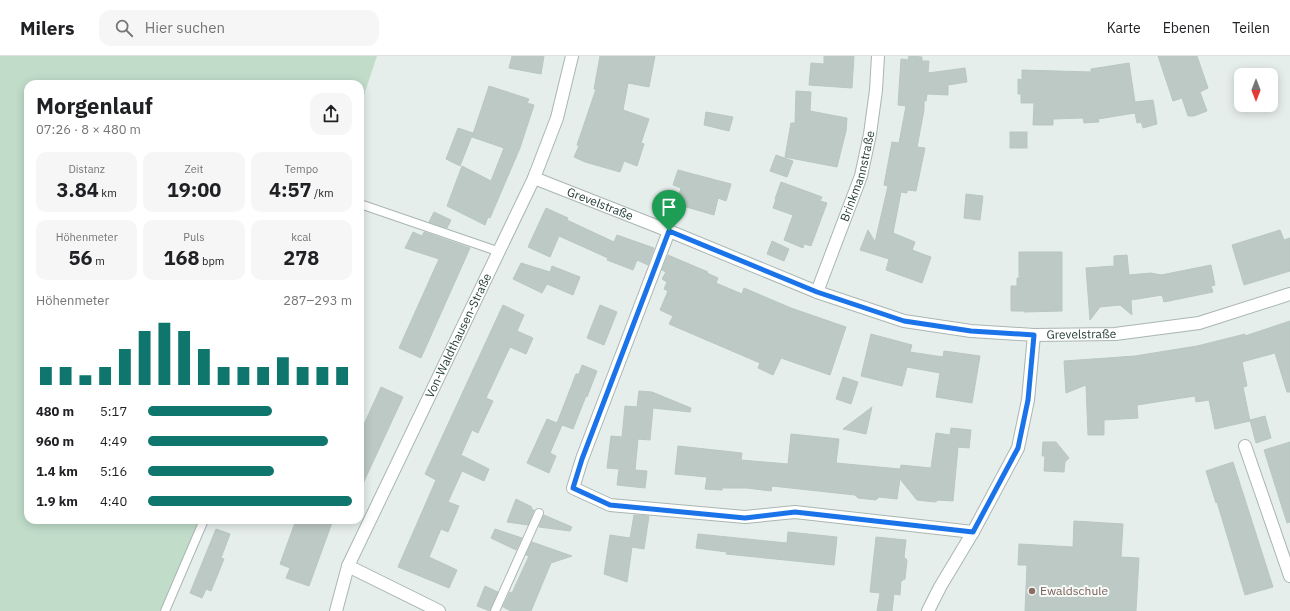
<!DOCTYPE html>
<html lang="de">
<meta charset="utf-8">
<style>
body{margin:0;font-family:"IBM Plex Sans",sans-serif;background:#f6f6f6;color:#202124;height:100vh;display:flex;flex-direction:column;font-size:15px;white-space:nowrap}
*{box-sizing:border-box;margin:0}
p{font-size:13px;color:#757577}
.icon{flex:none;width:22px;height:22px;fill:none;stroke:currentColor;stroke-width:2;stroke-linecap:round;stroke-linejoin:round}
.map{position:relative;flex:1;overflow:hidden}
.sheet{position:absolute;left:24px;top:24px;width:340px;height:444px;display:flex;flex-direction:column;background:#fff;border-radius:12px;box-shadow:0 2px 10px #0003}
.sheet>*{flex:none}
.needle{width:26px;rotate:180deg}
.controls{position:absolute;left:1234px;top:12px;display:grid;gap:8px}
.controls a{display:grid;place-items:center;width:44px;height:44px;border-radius:8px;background:#fff;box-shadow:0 2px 10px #0003;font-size:20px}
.pin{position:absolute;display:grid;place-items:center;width:34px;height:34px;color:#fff;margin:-41px -17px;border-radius:50% 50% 50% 0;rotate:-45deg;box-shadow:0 0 4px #0007}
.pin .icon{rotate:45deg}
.round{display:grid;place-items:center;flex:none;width:42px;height:42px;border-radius:12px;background:#f6f6f6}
.head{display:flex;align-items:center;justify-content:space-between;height:68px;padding:0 12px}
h1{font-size:22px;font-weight:800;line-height:30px}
.stats{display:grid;grid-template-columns:repeat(3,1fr);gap:6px;height:68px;padding:4px 12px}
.stats div{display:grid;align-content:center;border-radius:10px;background:#f6f6f6;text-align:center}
.stats b{font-size:20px;font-weight:800}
.stats small{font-size:11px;font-weight:400}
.stats p{font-size:11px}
.chart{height:112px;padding:8px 12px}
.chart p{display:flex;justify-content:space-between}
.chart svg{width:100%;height:72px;margin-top:4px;stroke:#0f766e;stroke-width:6}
ul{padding:0 12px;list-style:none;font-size:13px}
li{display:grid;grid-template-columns:64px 48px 1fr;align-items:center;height:30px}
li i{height:10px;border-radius:5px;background:#0f766e}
header{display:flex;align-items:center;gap:24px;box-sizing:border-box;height:56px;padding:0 20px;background:#fff;border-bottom:1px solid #e0e0e0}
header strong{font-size:19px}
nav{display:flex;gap:22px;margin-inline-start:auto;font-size:14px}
.search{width:280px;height:36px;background:#f6f6f6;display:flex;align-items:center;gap:10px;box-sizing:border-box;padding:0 14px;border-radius:12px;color:#757577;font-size:15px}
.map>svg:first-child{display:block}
.green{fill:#c1ddca}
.building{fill:#bcc9c4;stroke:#b9c7c2}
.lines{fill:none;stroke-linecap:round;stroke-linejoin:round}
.service-casing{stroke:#a9b6b2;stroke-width:10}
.minor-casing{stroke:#a9b6b2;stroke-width:14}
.service{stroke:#fff;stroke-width:8}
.minor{stroke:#fff;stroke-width:12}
.route-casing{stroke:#fff;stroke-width:8}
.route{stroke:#1a73e8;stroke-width:5}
.education-dot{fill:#8d6e63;stroke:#f7faf9;stroke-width:1.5}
.labels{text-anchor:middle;stroke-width:4;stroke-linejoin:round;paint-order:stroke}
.street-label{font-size:12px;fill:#263f3a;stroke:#f7faf9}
.education-label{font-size:12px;fill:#785e54;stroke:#f7faf9;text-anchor:start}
</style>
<header>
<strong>Milers</strong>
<div class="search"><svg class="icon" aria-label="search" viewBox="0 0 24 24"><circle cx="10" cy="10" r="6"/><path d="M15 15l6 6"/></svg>Hier suchen</div>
<nav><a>Karte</a><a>Ebenen</a><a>Teilen</a></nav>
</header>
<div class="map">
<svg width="1290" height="555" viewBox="0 0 1290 555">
<rect width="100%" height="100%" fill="#e6eeeb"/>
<path class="green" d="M0,0H377L360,51V28H28V464H204L169,555H0Z"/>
<g class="building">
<path d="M512,0H544L541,18L509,12Z"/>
<path d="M600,0H655L649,31L628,27L623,54L649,63L641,87L644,88L637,110L624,105L620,116L585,106L574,101L579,90L577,89L596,33H594Z"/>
<path d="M824,0H854L852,32L809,29L811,7L824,8Z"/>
<path d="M909,0L922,1V5H929L928,17L965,12L967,26L948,29V39L927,38L926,45H924V54L917,91L925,92L916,135L907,134V137L901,136L893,177L915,186L912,194L931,201L922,227L886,214L889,203L860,194L868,174L875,186L888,130L884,129L892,86L899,87L906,50L898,49L901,3L908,4Z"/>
<path d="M1158,0H1197L1208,32L1200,36L1207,55L1194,60H1188L1182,42L1173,45Z"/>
<path d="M1129,7L1135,46L1153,44L1157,68L1143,72L1141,66L1137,67L1135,57L1098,63L1099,66L1084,67L1083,62L1053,63V69H1033L1034,47H1021V38H1018V23L1022,24V14L1091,16V13Z"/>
<path d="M489,30L529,43L527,47L534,49L520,92L490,162L488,161L485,169L447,150L462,110L491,125L504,92L472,81Z"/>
<path d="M796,35L811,36L810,55L847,62L846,75L837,111L785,101L791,67H795Z"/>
<path d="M706,56L733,61L729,75L704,69Z"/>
<path d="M458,72L473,77L460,110L446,103Z"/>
<rect x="1010" y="76" width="17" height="16"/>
<path d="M776,99L793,105L787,121L770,115Z"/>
<path d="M678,114L731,128L726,145L718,142L714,159L676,148L681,132L673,129Z"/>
<path d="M781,126L822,141L820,145L827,147L811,190L804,188L803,192L784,184L793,159L773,152L776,143H775Z"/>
<path d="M966,138L983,140L980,164L964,162Z"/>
<path d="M546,152L568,162L567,164L614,186L617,179L654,192L648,209L637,204L633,214L607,204L608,202L559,180L550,201L528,191Z"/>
<path d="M434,156L451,164L447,172L429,166Z"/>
<path d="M1280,174L1284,184L1290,182V215L1244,229L1232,189Z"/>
<path d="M413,176L422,180L424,176L470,192L421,302L399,292L439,203L405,192Z"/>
<path d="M772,185L789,193L784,205L767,198Z"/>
<path d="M1019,196H1062V255L1024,256V255H1011V230H1017V222H1019Z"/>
<path d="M668,199L708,216L707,217L718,222L716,227L742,238L744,232L791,252L846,271L830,319L781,302L773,319L758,312L760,307L669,268L673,260L660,254L668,235L664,233L667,226L662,223L666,216L662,214Z"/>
<path d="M1127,199L1129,219L1151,217L1161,219L1211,209L1215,229L1211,230L1213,236L1164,246L1162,239L1131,244L1132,259L1120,249L1100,251L1090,264L1086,212L1114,210V200Z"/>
<path d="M521,207L550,216L552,210L580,221L573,239L547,228L542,237L513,223Z"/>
<path d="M503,249L524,259L517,275L533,282L526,298L510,291L486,342L493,345L478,377L472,374L461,399L489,413L484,425L462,415L448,446L459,450L448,476L441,473L429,501L457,514L449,532L398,511L436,424L425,418Z"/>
<path d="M600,249L617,256L604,289L587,282Z"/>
<path d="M1290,265V336H1287L1275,297L1242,306L1247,330L1243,331L1250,365L1215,373L1209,344L1196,346L1195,340L1137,349L1138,362L1104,364V379H1088L1086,329L1066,337L1064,305L1135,300L1197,290L1245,278V280Z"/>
<path d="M871,278L912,289L910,296L943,301L944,295L980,300L972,347L936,341L940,317L907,311L902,330L861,320Z"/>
<path d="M582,309L597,315L587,341L586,340L573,373L562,369L550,397L556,400L549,417L527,407L547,363L557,367L576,318H579Z"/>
<path d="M843,321L858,326L851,348L836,343Z"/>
<path d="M381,331L403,341L360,434V377Z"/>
<path d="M639,335L652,336L691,352L690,356L653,352L650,384L638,383L635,414L647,415L645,432L617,429L619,413L607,412L611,380L622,381L625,350L637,351Z"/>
<path d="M872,351L866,378L843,373Z"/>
<path d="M1265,360L1271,382L1256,387L1250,364Z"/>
<path d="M951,372L971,374L969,392L958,391L953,445L938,444L935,446L917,444L900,423L897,443L879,441L876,444L858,442L855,439L772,430L771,435L747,432H722V434L705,433L707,421L675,418L678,390L742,397L741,404L788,408L791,378L839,383L836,407L900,413L901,409L931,412L936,377L950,379Z"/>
<path d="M1043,386H1056L1069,402L1065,406L1064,416L1044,415L1045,400H1042Z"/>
<path d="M1290,386V466L1287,467L1264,394Z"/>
<path d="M1233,406L1273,531L1245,539L1217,446L1216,447L1206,415Z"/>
<path d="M516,443L532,451L531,453L534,454L528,469L507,466Z"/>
<path d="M544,459L572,471L570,475L539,471Z"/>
<path d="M634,459L649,460L644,493L632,491L627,526L604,518L610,479L630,482Z"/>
<path d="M296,464H333L309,530L286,522L290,512L280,508Z"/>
<path d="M1074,465L1123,468L1121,501L1139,502L1136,555H1025L1027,509H1018L1019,488L1073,491Z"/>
<path d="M216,473L230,478L221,502L224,503L211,535L206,533L202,542L190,537Z"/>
<path d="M495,473L522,482L516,494L491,482Z"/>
<path d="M788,476L837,481L834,509L726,498L727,496L696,492L698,478L787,487Z"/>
<path d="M876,481L906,484L904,501L907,504L905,523L901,525L900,539L894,538L892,555H877L880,537L870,536Z"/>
<path d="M532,486L572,500L551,507L531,555H511L503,551L510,536L512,537L529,500L526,499Z"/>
<path d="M485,530L498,536L490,555L477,550Z"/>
</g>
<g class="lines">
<g class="service-casing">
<g id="service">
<path d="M360,148L500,196"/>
<path d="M165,555L204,464"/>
<path d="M495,555L539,457"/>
</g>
</g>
<g class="minor-casing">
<g id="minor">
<path id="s1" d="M534,122L669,175L817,236L904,265L971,275L1034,279L1115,278L1199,267L1290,238"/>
<path d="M669,175L582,403L573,432L610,449L745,461L795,456L973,476"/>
<path id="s2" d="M817,236L861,120L870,78L876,34L878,0"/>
<path d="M1245,390L1290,520"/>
<path d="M348,510L439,555"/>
<path id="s3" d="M336,555L348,510L534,122L557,62L572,0"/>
<path d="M928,555L940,531L973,476L1018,392L1028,344L1034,279"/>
</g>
</g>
<use href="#service" class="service"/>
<use href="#minor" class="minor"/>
</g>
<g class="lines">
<g class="route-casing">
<path id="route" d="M669,175L817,236L904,265L971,275L1034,279L1028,344L1018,392L973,476L795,456L745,462L610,449L573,432L582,403Z"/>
</g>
<use href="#route" class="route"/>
</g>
<circle class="education-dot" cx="1032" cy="535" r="4"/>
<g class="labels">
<g class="street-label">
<text dy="4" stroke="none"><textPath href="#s2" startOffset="123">Brinkmannstraße</textPath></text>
<text dy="4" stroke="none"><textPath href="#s1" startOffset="71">Grevelstraße</textPath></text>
<text dy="4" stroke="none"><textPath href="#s1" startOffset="575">Grevelstraße</textPath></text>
<text dy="4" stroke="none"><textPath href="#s3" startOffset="302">Von-Waldthausen-Straße</textPath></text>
</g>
<g class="education-label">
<text x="1040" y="539">Ewaldschule</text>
</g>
</g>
</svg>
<div class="controls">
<a><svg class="needle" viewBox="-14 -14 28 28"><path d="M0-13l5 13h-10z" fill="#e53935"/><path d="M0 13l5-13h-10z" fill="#757577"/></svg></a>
</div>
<div class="pin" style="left:669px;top:175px;background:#1e9e55"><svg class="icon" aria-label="arrive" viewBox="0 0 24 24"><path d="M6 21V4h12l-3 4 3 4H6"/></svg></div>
<section class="sheet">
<div class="head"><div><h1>Morgenlauf</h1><p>07:26 · 8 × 480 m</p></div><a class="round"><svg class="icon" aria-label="share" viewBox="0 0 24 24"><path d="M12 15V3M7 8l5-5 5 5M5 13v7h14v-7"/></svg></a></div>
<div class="stats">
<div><p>Distanz</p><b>3.84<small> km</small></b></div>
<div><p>Zeit</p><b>19:00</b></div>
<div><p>Tempo</p><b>4:57<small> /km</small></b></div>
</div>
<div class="stats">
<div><p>Höhenmeter</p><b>56<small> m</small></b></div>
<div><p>Puls</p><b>168<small> bpm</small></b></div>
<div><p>kcal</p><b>278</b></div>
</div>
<div class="chart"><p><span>Höhenmeter</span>287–293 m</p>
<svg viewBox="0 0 160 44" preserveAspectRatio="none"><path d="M5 44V33M15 44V33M25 44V38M35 44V33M45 44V22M55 44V11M65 44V6M75 44V11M85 44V22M95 44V33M105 44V33M115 44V33M125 44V27M135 44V33M145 44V33M155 44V33"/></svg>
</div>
<ul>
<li><b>480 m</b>5:17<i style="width:61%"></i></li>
<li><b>960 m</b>4:49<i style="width:88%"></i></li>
<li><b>1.4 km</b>5:16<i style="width:62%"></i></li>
<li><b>1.9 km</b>4:40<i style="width:100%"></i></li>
</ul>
</section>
</div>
